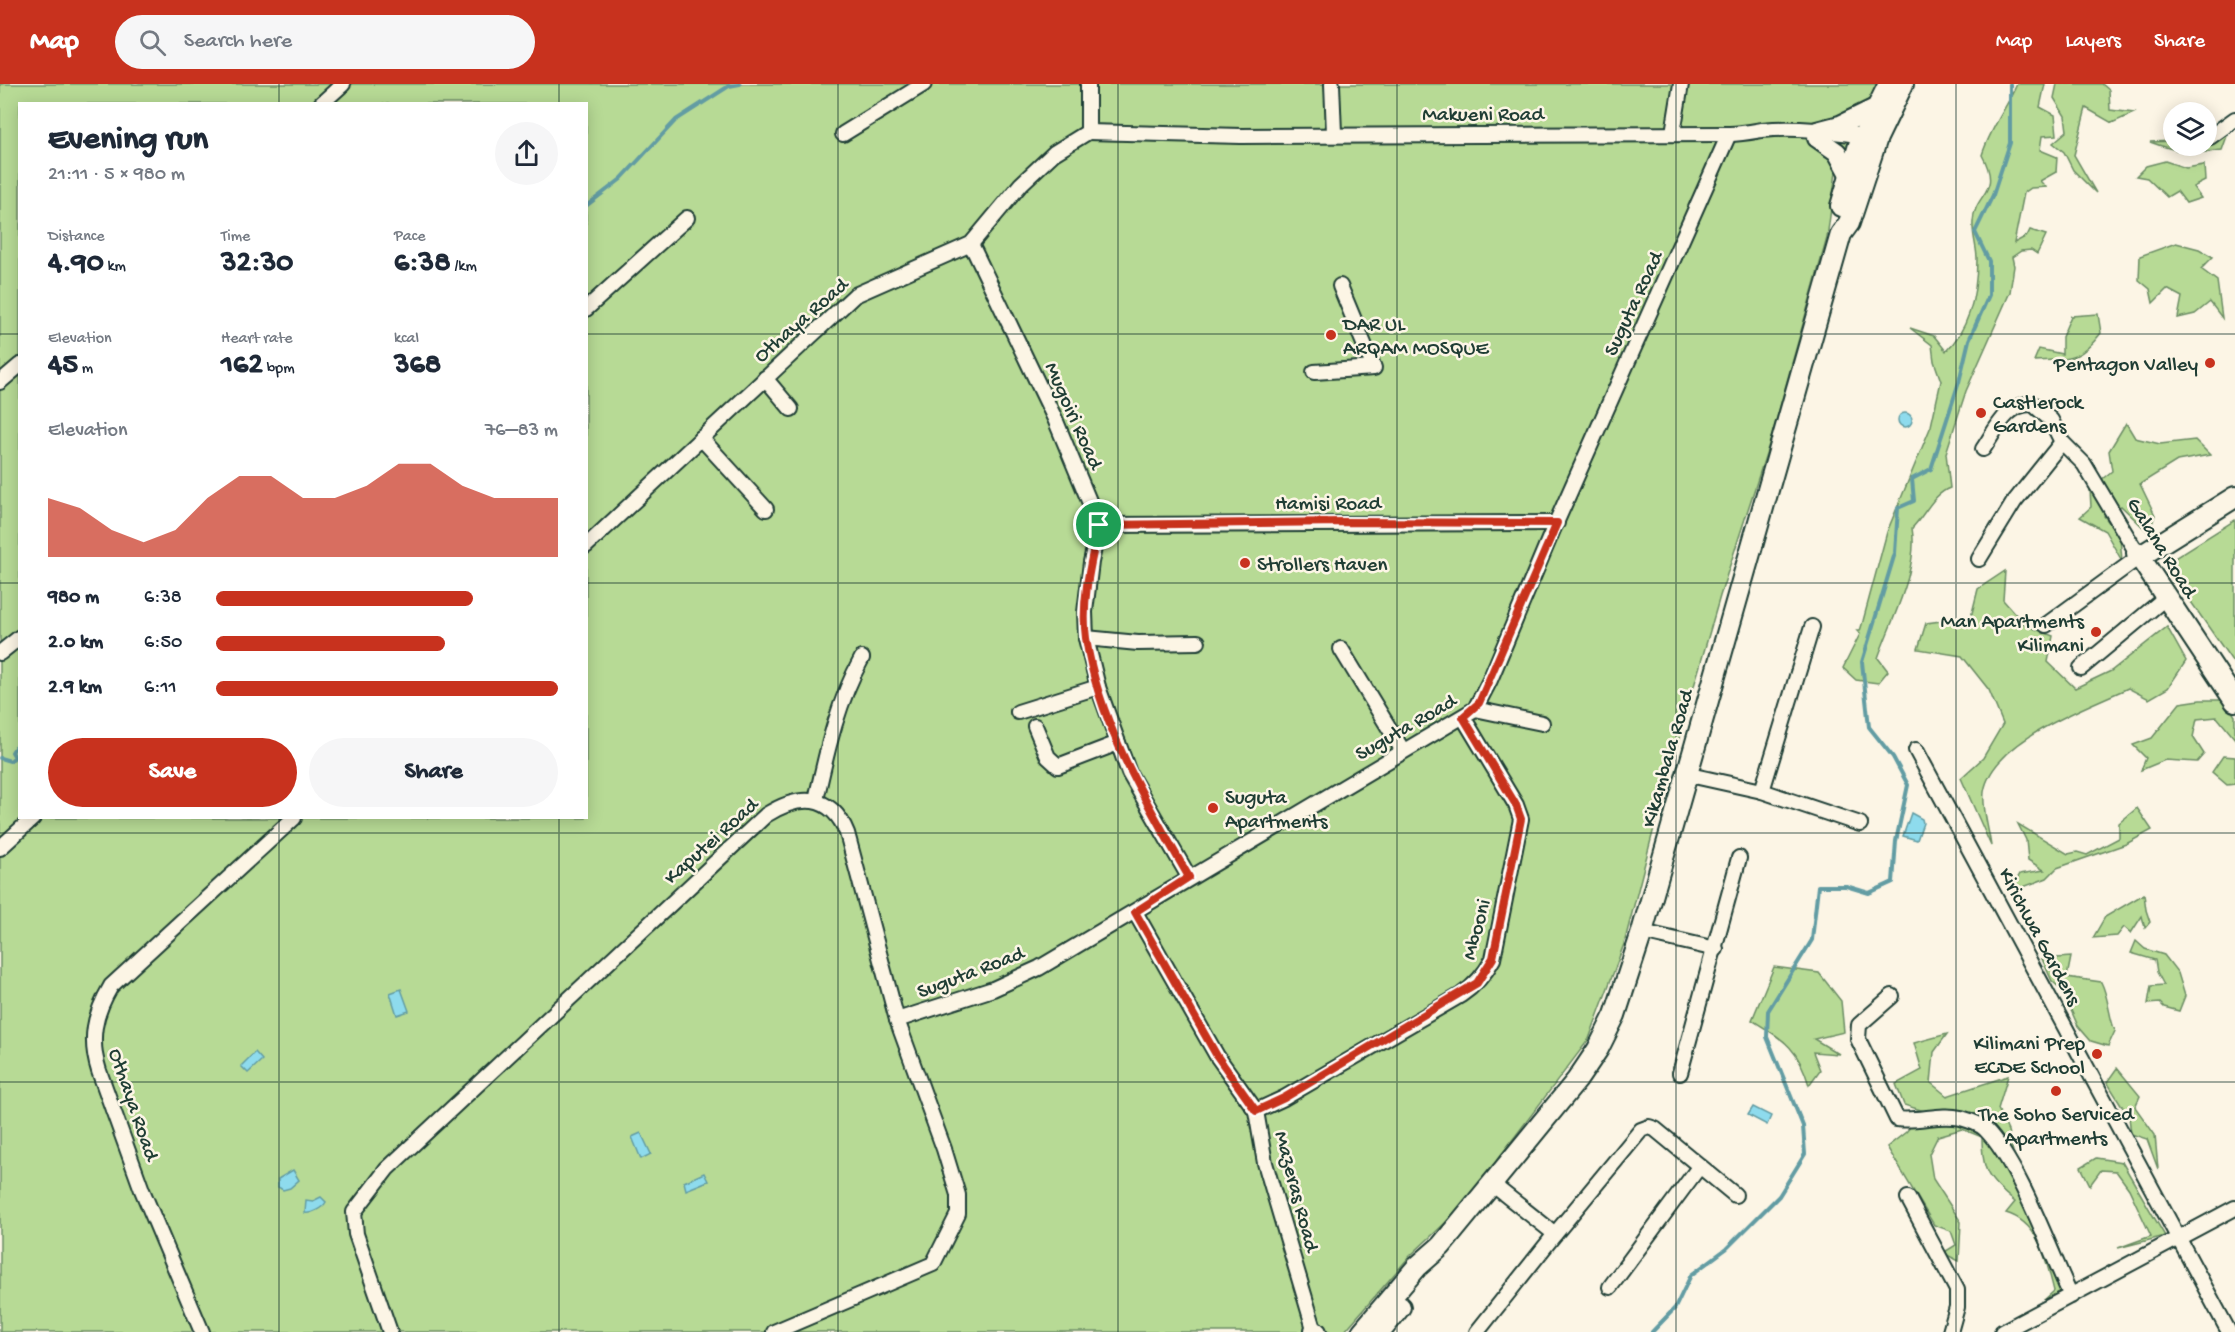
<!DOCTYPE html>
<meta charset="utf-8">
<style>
body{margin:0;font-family:"Gochi Hand",sans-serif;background:#f6f6f7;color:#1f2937;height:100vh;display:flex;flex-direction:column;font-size:22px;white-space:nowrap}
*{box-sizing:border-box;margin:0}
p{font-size:20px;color:#747a83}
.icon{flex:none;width:33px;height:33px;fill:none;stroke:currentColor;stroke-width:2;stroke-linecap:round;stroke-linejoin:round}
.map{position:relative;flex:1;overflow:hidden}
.details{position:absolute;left:18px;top:18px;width:570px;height:717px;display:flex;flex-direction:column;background:#fff;border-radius:0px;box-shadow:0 3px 15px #0003}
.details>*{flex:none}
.buttons{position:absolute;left:2163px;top:18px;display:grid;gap:12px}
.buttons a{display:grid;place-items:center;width:54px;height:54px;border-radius:50%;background:#fff;box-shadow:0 3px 15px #0003;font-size:30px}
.pin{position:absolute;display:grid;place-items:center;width:51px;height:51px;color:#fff;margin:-26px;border:3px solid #fff;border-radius:50%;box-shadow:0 2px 6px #0007}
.round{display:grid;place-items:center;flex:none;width:63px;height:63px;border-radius:32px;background:#f6f6f7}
.overview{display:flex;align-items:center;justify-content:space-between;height:102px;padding:0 30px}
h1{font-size:33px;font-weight:700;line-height:45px}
.figures{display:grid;grid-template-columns:repeat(3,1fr);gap:9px;height:102px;padding:6px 30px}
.figures div{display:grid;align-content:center}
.figures b{font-size:30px;font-weight:700}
.figures small{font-size:16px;font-weight:400}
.figures p{font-size:16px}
.chart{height:168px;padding:12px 30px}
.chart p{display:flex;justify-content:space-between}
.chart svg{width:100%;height:108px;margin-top:6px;fill:#c8321e;opacity:.7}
.button{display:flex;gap:12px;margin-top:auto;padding:12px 30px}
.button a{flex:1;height:69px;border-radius:36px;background:#c8321e;color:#fff;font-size:24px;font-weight:700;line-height:69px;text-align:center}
.button a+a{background:#f6f6f7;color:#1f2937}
ul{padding:0 30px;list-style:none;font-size:20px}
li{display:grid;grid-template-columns:96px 72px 1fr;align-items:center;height:45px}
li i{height:15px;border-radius:8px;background:#c8321e}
header{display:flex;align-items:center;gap:36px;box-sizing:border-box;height:84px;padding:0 30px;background:#c8321e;color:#fff}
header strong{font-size:28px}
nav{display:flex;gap:33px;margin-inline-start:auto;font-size:21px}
.search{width:420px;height:54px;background:#f6f6f7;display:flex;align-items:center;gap:15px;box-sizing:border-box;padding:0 21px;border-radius:33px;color:#747a83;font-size:22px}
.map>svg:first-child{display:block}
.green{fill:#b7da95;stroke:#6b8c64;stroke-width:1.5;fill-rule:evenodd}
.water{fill:#8edbed;stroke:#629ca3;stroke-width:1.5}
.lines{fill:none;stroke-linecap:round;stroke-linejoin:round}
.stream{stroke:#629ca3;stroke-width:4}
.minor-casing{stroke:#1f3d34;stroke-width:18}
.tertiary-casing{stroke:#1f3d34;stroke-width:22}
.secondary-casing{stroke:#1f3d34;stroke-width:24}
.minor{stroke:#fcf5e5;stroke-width:14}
.tertiary{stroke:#fcf5e5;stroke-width:18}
.secondary{stroke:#fcf5e5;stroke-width:20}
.route-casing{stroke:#fff;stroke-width:12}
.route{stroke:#c8321e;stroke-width:8}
.grid{fill:none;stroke:#1f3d34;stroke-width:1.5;stroke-opacity:0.55}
.poi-dot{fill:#c8321e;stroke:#fcf5e5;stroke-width:2}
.labels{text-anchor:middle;stroke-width:5;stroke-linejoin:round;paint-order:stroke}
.street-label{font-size:21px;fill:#1f3d34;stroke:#fcf5e5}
.poi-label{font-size:21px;fill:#1f3d34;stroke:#fcf5e5;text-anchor:start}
</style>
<header>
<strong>Map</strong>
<div class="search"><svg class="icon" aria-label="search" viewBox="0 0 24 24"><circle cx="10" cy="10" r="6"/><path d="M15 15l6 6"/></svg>Search here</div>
<nav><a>Map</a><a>Layers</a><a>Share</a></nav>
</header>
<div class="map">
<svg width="2235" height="1248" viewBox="0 0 2235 1248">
<rect width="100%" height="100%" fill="#fcf5e5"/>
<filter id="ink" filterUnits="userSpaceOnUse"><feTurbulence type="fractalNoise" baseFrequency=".0167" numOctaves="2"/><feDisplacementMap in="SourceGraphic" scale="12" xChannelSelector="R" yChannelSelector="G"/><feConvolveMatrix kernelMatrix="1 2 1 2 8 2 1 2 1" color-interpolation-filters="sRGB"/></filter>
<g filter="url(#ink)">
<g class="green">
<path d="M0,0H1880L1836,88L1827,154L1772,351L1720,512L1662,713L1624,860L1589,955L1460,1125L1410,1172L1344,1248H0ZM20,20H586V734H20Z"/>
<path d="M2017,0H2045L2040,23L2055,31L2057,51L2042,52L2040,66L2057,73L2056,88L2040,97L2046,103L2031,104L2024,109L2014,159L2027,152L2030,146L2046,151L2037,170L2031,166L2021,167L2012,173L2014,182L2010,208L1966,307L1946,369L1950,404C1933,410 1925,431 1912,444C1919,486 1892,534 1878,574L1888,587L1878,599L1856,596L1843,584L1860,550L1857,547H1860L1863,537L1887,448L1931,342L1941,297L1934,277L1932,261L1910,244L1934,252L1946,267C1971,243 1977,208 1977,175C1977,163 1972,151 1973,138C1974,108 2003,110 1982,71C1990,45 2006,25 2017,0Z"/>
<path d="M2057,0H2102L2109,6L2110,26L2134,29L2112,39L2086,24L2074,71L2096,109L2073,86L2064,68L2053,59L2067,47L2065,32L2054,14Z"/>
<path d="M2211,38L2227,52L2222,66C2196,71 2174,67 2150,58L2173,57L2174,62H2206L2207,39Z"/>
<path d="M2165,77L2186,84L2204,81L2205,97L2193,103L2201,114L2186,119L2177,107L2167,113L2147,94L2136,92L2146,82Z"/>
<path d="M2176,159L2199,165L2213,173L2201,185L2217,197L2222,234L2210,218L2195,230L2178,234L2182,213L2167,205L2153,219L2150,205L2139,196L2140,172Z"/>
<path d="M2098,230L2101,249C2079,278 2068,275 2034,277L2039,265L2062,270V253L2071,232Z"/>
<path d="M2126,339L2135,354L2160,360L2195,356L2210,371L2177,377L2140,400L2155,431L2149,449L2121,422L2104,432L2120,453L2122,477L2105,447L2080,433L2091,423L2090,405L2112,387L2109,367Z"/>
<path d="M2235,436V581L2182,505L2173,475Z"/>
<path d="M2005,487L2003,516L2025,541L2053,552L2048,578L2075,604L2111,587L2167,543L2186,577L2168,604L2149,615L2128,604C2088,623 1992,656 1984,708C1982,724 1989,746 1991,762L1961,694L1983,674L2003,640L1989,606L1962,572L1918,565L1926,539L1971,533L1978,505Z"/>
<path d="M2200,616H2225L2235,632V655L2217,633L2197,635L2193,653L2204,670L2197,678L2165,676L2141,686L2146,674L2133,661L2152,654L2180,619Z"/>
<path d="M2223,672L2235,673V700L2227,701L2212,688Z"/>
<path d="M2137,724L2152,746L2126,760L2057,784L2047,794L2010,808L2020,790L2044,786L2028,776L2026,756L2018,740L2068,770L2077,768L2087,771L2119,754V739Z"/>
<path d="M2144,810L2146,826L2150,838L2145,844L2142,832L2131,849L2124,843L2117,852L2093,854L2105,833Z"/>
<path d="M2136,857L2145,865L2164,871L2178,889L2185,912L2179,927L2164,923L2160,919L2148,920L2151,902L2164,901L2157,888L2155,876L2131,869Z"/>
<path d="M2071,873L2067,893L2101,898C2109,914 2108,930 2115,947L2108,962L2091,957L2078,942L2062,906L2052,897L2042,875Z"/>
<path d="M1774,883L1819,889L1841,917L1844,948L1814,955L1839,970L1813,968L1820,986L1809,1001C1798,963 1784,956 1752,936Z"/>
<path d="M1947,950L1934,968L1931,999L1947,1012L2008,992L1998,1025L2008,1047L2013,1068L2060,1166L2059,1202L2062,1211L2043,1217L2054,1207C2046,1176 2040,1139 2006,1129L2015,1118C1988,1096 1982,1088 1982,1053L1962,1045L1938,1052L1929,1070L1933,1095L1961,1138L1959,1177L1943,1169L1956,1161L1951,1147L1934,1141L1887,1063L1906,1048L1924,1027L1904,1021L1896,1000L1922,986L1914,959Z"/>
<path d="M2117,984L2140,1012L2135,1023L2155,1051L2158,1085L2147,1055L2131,1050L2129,1033L2107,998Z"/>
<path d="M2096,1074L2122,1078L2165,1152L2118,1164L2151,1152L2129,1105L2116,1087L2101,1086L2090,1101L2081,1083Z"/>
</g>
<g class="water">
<circle cx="1905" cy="336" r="7"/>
<path d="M1911,729L1922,735L1923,739L1917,756L1903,752Z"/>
<path d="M401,905L409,927L397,931L390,909Z"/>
<path d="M255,968L262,976L248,989L241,982Z"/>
<path d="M1753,1023L1771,1032L1767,1041L1748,1031Z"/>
<path d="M641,1049L651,1070L641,1075L632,1053Z"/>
<path d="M293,1086L299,1096L290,1104L283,1106L278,1103V1095Z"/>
<path d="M704,1089L708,1097L686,1106L684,1098Z"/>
<path d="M321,1113L326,1118C323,1124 311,1130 305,1129L306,1116L313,1117Z"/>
</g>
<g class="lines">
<g class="stream">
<path d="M586,122L621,95L676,36L729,2L740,0"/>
<path d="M0,674L10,677L15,673L12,668L20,656"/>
<path d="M1652,1248L1675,1224L1691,1191L1726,1165L1779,1112L1805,1070L1803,1042L1767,953L1768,927L1812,856L1818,802H1846L1869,809L1893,798L1896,757L1908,701L1893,673L1869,643L1862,578L1895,469L1898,424L1914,417L1912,395L1931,385L1959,298L1969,256L1989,211V177L1975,148L1993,111L2010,59V0"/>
</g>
<g class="minor-casing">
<g id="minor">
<path d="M1332,0L1334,49"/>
<path d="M321,20L343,0"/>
<path d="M1088,48L1241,52L1729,50C1741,50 1751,48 1762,46C1796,42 1836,48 1870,53"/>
<path d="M1088,48V0"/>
<path d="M1673,49L1681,0"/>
<path d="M843,50L924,0"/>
<path d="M2210,53L2235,35"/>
<path d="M971,160L1055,335L1099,441L1091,478L1085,528L1086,554L1098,603L1129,689L1189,793"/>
<path d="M586,225L687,134"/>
<path d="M1314,288L1374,284L1340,202"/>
<path d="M765,294L791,325"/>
<path d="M0,298L20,281"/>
<path d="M701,354L766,425"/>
<path d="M1983,365C1996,346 2007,318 2033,320L2051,336L2062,358L2084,380L2137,469"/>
<path d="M1099,441L1557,439"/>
<path d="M586,462L855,211L971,160L1021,100L1054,69L1088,48"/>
<path d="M1979,475L2014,418L2062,358"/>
<path d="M2046,541L2139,473"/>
<path d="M1086,554L1138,559L1198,558"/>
<path d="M1341,565L1403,667"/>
<path d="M0,569L20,553"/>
<path d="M2081,584L2165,514"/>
<path d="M1475,625L1542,639"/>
<path d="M1018,628L1098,603"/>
<path d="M1035,642L1048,673L1058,682L1118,659"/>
<path d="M1916,666L2229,1248"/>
<path d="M1685,690L1762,707L1860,740"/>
<path d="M1762,707L1812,543"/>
<path d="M816,716C827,667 837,619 862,574"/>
<path d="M0,764L33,734"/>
<path d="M1135,828L1217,972L1256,1027L1265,1079L1315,1248"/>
<path d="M1642,848L1716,865"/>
<path d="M1892,912L1859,941L1858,955L1897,1035C1919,1038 1940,1029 1961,1034C1968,1036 1980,1040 1985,1045C2019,1079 2050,1167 2071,1212"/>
<path d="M897,936L993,905L1039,884L1475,625L1490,596L1552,448L1729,50"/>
<path d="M1680,989L1739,774"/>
<path d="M1256,1027L1284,1014L1461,911C1476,901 1485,890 1493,875L1521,735L1516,721L1463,633"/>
<path d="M1908,1114L1957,1206V1223L1950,1248"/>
<path d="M1555,1150L1641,1046L1649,1043L1655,1045L1735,1111"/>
<path d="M1610,1203L1699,1083"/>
<path d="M202,1248L142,1106L99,987C89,955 94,931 111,902L294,734"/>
<path d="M390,1248L356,1150L354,1128L387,1085L766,731C799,710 831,709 847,749L897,936L944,1065L958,1111V1130L933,1180L774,1248"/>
<path d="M1477,1248L1555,1150L1492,1100"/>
<path d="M2002,1248L2235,1124"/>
</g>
</g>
<g class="tertiary-casing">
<g id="tertiary">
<path d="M1817,47L1840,41L1875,24"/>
<path d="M1817,54L1837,68L1850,92"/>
<path d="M1314,1246L1317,1248"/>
</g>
</g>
<g class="secondary-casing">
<g id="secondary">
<path d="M1841,122L1859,61L1889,0"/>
<path d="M2137,469L2235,617"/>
<path d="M2139,473L2235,413"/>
<path d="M1362,1248L1417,1183L1441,1162L1577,996L1598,965L1615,931L1642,848L1841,150L1849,139L1877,54L1903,0"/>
<path d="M1380,1248L1400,1223"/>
</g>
</g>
<use href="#minor" class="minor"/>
<use href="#tertiary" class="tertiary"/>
<use href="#secondary" class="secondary"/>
</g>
</g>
<g class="lines" filter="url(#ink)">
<g class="route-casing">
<path id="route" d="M1344,438L1557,439L1479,619L1463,633L1516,721L1521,735L1493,874L1477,899L1284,1014L1256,1027L1217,972L1135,828L1189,793C1146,718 1099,641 1086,554C1081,517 1091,477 1099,441Z"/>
</g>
<use href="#route" class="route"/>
</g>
<path class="grid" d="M279,0V20M559,0V20M838,0V1248M1118,0V1248M1397,0V1248M1676,0V1248M1956,0V1248M0,250H20M586,250H2235M0,499H20M586,499H2235M279,734V1248M559,734V1248M0,749H2235M0,998H2235"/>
<g class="poi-dot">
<circle cx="1331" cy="251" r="6"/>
<circle cx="2210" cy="279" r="6"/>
<circle cx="1981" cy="329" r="6"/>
<circle cx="1245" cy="479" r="6"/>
<circle cx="2096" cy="548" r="6"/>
<circle cx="1213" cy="724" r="6"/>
<circle cx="2097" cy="970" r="6"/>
<circle cx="2056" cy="1007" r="6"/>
</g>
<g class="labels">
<g class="street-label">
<text x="1483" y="36">Makueni Road</text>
<text transform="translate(1632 219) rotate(-65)" y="7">Suguta Road</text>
<text transform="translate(800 235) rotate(-41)" y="7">Othaya Road</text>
<text transform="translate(1075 331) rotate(66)" y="7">Mugoiri Road</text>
<text x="1328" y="425">Hamisi Road</text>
<text transform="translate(2163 463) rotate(58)" y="7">Galana Road</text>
<text transform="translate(1405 642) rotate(-30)" y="7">Suguta Road</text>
<text transform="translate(1666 674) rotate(-74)" y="7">Kikambala Road</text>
<text transform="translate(710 756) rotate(-42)" y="7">Kaputei Road</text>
<text transform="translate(1475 845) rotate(-75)" y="7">Mbooni</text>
<text transform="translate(2041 852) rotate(62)" y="7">Kirichwa Gardens</text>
<text transform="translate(970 887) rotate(-21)" y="7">Suguta Road</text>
<text transform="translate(135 1020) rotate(71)" y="7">Othaya Road</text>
<text transform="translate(1298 1107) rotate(75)" y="7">Mazeras Road</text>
</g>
<g class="poi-label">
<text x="1343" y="246">DAR UL<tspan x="1343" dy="24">ARQAM MOSQUE</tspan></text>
<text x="2198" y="286" text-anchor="end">Pentagon Valley</text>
<text x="1993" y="324">Castlerock<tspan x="1993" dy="24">Gardens</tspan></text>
<text x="1257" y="486">Strollers Haven</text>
<text x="2084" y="543" text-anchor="end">Man Apartments<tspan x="2084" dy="24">Kilimani</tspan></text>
<text x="1225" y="719">Suguta<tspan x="1225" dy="24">Apartments</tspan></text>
<text x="2085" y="965" text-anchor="end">Kilimani Prep<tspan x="2085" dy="24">ECDE School</tspan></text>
<text x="2056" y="1036" text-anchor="middle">The Soho Serviced<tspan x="2056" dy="24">Apartments</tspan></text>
</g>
</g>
</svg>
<div class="buttons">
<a><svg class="icon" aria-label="layers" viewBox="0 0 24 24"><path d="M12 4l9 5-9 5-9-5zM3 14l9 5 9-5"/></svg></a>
</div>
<div class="pin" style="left:1099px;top:441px;background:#1e9e55"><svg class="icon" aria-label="arrive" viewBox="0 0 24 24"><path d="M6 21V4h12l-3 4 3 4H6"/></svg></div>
<section class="details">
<div class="overview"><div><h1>Evening run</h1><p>21:11 · 5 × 980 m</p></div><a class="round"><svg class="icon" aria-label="share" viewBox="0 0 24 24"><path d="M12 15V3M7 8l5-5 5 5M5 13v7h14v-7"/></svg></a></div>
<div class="figures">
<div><p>Distance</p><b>4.90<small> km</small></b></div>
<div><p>Time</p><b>32:30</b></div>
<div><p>Pace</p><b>6:38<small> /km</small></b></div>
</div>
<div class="figures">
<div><p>Elevation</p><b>45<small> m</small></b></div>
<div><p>Heart rate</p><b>162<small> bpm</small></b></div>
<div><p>kcal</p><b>368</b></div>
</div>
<div class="chart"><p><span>Elevation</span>76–83 m</p>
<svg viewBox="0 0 160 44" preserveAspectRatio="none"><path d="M0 44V20L10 24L20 33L30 38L40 33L50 20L60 11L70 11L80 20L90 20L100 15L110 6L120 6L130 15L140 20L150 20L160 20V44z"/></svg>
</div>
<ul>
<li><b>980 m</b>6:38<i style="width:75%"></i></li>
<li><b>2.0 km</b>6:50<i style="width:67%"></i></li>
<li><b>2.9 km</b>6:11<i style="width:100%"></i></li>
</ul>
<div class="button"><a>Save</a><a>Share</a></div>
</section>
</div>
